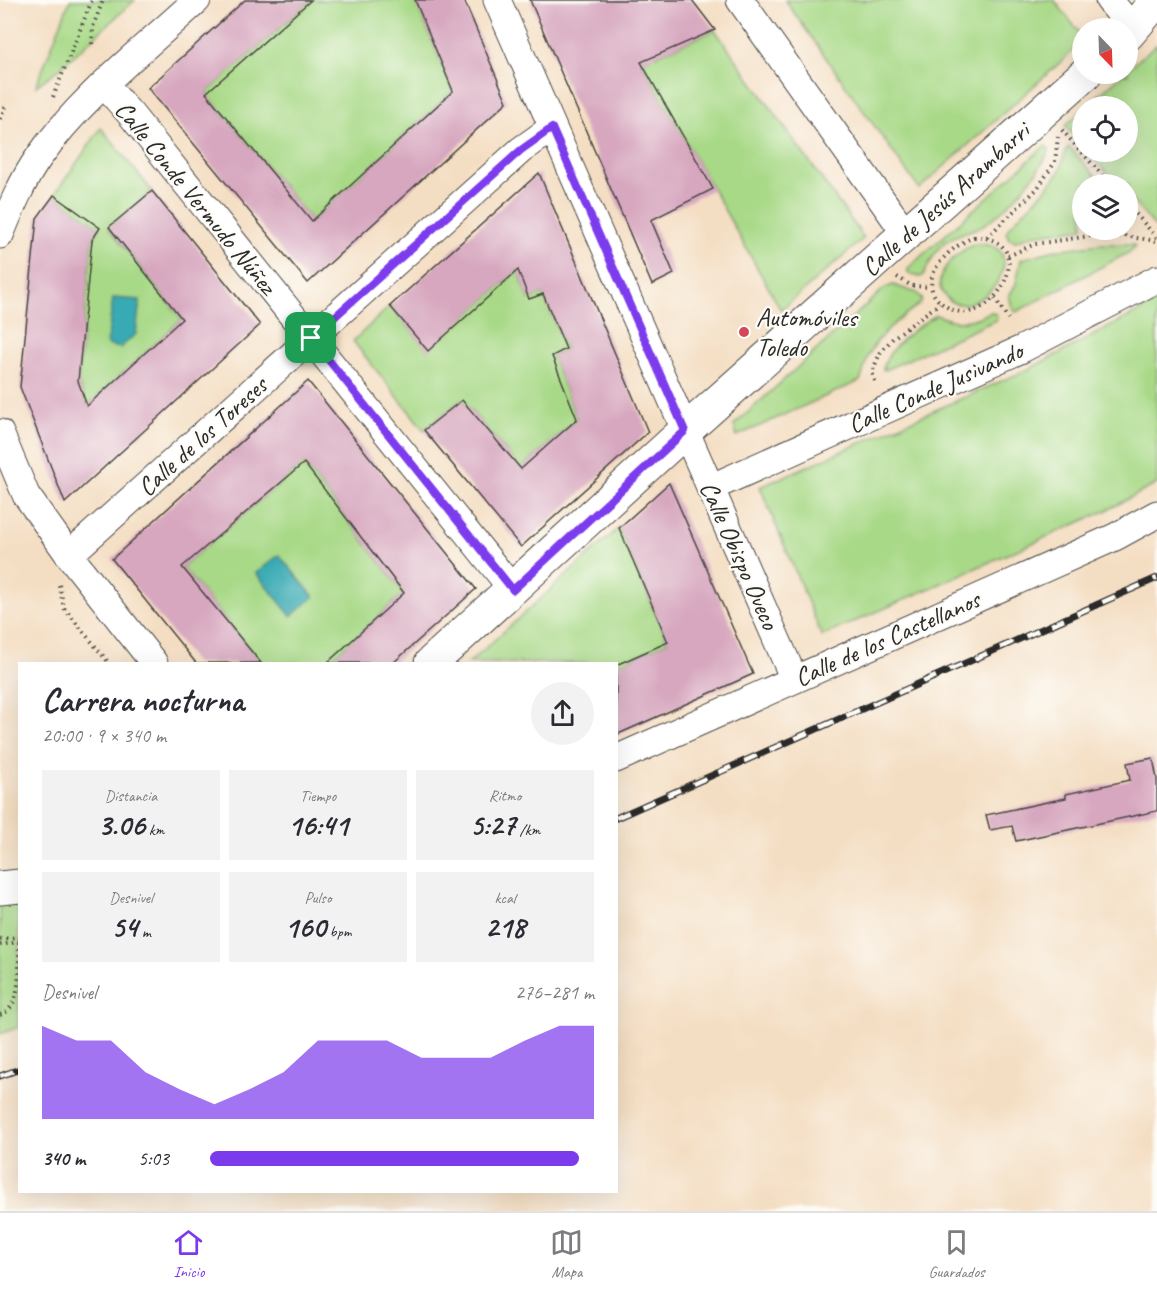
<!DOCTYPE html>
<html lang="es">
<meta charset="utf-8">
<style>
body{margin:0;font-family:Caveat,sans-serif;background:#f2f2f3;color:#2b2b33;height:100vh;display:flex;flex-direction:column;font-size:22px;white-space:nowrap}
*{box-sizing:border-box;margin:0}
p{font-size:20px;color:#7c7c81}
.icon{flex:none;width:33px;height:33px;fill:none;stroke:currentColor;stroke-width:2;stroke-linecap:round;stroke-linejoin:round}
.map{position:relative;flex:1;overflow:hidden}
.panel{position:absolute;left:18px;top:662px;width:600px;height:531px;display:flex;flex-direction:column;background:#fff;border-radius:0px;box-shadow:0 6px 24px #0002}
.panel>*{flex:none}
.needle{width:39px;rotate:157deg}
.tools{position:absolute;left:1072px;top:18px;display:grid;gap:12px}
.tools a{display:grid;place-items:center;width:66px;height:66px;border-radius:50%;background:#fff;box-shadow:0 6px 24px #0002;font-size:30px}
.pin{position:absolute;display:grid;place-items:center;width:51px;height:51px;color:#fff;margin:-26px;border-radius:12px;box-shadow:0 3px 9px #0006}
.round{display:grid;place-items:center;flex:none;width:63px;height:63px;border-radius:32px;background:#f2f2f3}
.head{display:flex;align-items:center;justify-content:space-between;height:102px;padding:0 24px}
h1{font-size:33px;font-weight:700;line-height:45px}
.stats{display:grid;grid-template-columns:repeat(3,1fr);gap:9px;height:102px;padding:6px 24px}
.stats div{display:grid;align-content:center;border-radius:0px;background:#f2f2f3;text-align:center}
.stats b{font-size:30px;font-weight:700}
.stats small{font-size:16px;font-weight:400}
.stats p{font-size:16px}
.chart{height:168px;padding:12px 24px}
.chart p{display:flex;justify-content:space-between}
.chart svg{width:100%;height:108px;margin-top:6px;fill:#7c3aed;opacity:.7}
ul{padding:0 24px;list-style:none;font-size:20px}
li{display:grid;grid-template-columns:96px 72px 1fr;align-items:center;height:45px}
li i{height:15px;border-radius:8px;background:#7c3aed}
.menu{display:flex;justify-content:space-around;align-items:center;height:84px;border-top:2px solid #e1e1e2;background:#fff;font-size:16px;color:#7c7c81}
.menu a{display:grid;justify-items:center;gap:3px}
.menu .active{color:#7c3aed}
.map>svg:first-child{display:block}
.green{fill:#a8d987;stroke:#6a8259;stroke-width:1.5}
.water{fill:#39aab3;stroke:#326a6f;stroke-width:1.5}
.building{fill:#d7a7bf}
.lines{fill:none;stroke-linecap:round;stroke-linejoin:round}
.minor-casing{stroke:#494642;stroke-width:29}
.tertiary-casing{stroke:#494642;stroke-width:35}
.secondary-casing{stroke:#494642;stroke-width:35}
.path{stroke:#494642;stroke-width:4;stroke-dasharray:1.5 4.5;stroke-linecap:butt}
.minor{stroke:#fff;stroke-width:27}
.tertiary{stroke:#fff;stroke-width:33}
.secondary{stroke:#fff;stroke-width:33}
.rail-casing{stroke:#2b2b2b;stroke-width:7}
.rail{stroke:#fdfcf7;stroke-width:4.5;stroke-dasharray:14;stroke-linecap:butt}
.route-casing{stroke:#fff;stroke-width:12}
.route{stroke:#7c3aed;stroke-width:8}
.poi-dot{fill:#d1495b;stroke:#fdfcf7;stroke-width:2}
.labels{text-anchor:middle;stroke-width:4.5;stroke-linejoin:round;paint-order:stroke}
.street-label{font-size:26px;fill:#2b2b2b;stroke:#fdfcf7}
.poi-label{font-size:26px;fill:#2b2b2b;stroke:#fdfcf7;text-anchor:start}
</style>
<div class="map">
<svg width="1157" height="1211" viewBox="0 0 1157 1211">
<rect width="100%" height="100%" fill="#fdfcf7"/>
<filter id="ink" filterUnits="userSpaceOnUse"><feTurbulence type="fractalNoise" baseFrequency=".0167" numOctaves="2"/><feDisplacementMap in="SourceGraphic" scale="12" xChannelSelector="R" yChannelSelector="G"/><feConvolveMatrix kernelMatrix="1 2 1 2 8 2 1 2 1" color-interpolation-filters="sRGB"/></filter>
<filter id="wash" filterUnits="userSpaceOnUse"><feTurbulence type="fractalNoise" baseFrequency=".008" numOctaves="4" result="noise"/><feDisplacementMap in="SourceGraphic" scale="24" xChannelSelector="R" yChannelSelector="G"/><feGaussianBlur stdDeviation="1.35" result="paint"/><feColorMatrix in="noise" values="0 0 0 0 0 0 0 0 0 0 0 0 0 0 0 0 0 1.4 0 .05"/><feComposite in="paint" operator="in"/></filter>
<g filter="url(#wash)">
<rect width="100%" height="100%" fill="#f4dec3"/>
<g class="green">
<path d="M70,0H135L59,69L36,86Z"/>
<path d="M311,0H415L453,91L312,221L206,93Z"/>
<path d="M785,0H1054L1083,37V42L919,189Z"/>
<path d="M715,30L864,238L781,310L641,62Z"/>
<path d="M1157,44V229L1128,196V184H1117L1088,152H1128V106H1086L1123,74H1128V69Z"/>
<path d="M1083,110V146L1065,126Z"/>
<path d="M101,128L152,191L109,228L182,319L87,406L78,381L92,240L100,228L54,195Z"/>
<path d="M1045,146L1049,149C1043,170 1003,214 983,225C969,233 954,233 942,245C933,254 929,265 923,276L919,277L908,273V268Z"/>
<path d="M1069,147L1103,184H1083V228L1032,235L1016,241L1009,239L1006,232C1021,210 1045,195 1059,172C1064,164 1062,153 1069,147Z"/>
<path d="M975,244C1025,241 1002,298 965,304C958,305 953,304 948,299C925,279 956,252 975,244Z"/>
<path d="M1100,244H1130L1134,245L1135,247L1128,253L1016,312L1013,310L1009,296L1016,284L1021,259L1055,250Z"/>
<path d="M518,270L529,299L543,294L566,349L552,356L577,419L521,469L462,400L424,430L353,341L390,306L428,350Z"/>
<path d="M893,285L917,293L922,299L921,303C902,317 880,332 869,354C865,362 864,372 860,381L737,436L734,425L885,288Z"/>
<path d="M1157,302V484L1105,511L822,636L760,487L1029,369Z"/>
<path d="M991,312L997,315L996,320L885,370L883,369C888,346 917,327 936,315C942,316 945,319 951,320C965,324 978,318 991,312Z"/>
<path d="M304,463L404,593L327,663H261L182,567Z"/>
<path d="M619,528L668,642L617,665L616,663H469Z"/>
<path d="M19,900V1027L0,1034V902Z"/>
</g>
<g class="water">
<path d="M113,298L140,300L136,334L120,348L107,345Z"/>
<path d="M279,555L314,597L291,616L256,573Z"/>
</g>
<g id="blocks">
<g class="building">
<path d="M245,0H311L206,93L312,221L453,91L415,0H464L507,102L308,283L148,88Z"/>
<path d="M530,0H692L715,30L641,62L713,189L651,220L674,274L652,285Z"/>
<path d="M539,173L648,432L521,547L424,430L462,400L521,469L577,419L552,356L566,349L543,294L529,299L518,270L428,351L390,306Z"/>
<path d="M152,191L260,325L65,503L20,387L37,218L54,195L100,228L92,240L78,381L87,406L182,319L109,227Z"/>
<path d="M308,381L476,589L393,663H327L404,593L304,463L182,567L261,663H196L112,559Z"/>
<path d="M669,483L753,674L616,735V665L668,642L619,528Z"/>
<path d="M1153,758L1157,779V811L1016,841L1012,826L990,830L986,815L1066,798V794L1130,780L1127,763Z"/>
</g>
</g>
</g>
<g filter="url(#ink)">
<use href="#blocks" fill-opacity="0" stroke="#494642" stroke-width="1.5"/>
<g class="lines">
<g class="minor-casing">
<g id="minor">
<path d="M497,0L794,679"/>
<path d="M740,0L906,234"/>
<path d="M1109,0L1133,29"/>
<path d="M104,84L132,116L513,590"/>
<path d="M0,235C11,208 22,181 39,157C81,97 143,50 197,0"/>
<path d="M0,433L26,495L69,555L154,663"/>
<path d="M710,488L1022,349L1157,279"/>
<path d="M69,555L521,150L552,128"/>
<path d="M616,759L1115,537L1157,514"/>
</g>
</g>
<g class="tertiary-casing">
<path id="tertiary" d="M0,888L20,886"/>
</g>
<g class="secondary-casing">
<g id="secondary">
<path d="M1128,34L1157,0"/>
<path d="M431,663L685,431L1085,74"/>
</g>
</g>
<g class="path">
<path d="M92,44L93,27L103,0"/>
<path d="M53,97L92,0"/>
<path d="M0,119L5,107"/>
<path d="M1062,130L1110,184"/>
<path d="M1128,205L1157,238"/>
<path d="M974,237C1043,237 995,330 951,309C908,288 944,249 974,237Z"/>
<path d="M987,237L1037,189L1055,162L1058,137"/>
<path d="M1008,256L1035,244L1090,236H1124L1157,241"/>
<path d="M897,277L912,286L930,287"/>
<path d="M995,298L1008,319"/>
<path d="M875,381L872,372L880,353L893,338L940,303"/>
<path d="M59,585L64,608L109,663"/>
<path d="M0,939L20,937"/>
<path d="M0,945L19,942"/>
<path d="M0,1015C24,1007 18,963 19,942"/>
</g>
<use href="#minor" class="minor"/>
<use href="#tertiary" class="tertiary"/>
<use href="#secondary" class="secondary"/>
<g class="rail-casing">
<g id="rail">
<path d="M616,818L1157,578"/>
<path d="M0,1076L20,1069"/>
</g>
</g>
<use href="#rail" class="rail"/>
</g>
</g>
<g class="lines" filter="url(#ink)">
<g class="route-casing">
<path id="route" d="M552,128L685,431L513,590L311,338L521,150Z"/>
</g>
<use href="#route" class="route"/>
</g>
<circle class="poi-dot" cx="744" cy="332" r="6"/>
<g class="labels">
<g class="street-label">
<text transform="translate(196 197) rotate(51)" y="9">Calle Conde Vermudo Núñez</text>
<text transform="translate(945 199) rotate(-42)" y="9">Calle de Jesús Arambarri</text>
<text transform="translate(935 387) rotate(-24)" y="9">Calle Conde Jusivando</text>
<text transform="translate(202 436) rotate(-42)" y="9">Calle de los Toreses</text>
<text transform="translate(740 555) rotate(66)" y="9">Calle Obispo Oveco</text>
<text transform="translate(887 638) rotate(-24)" y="9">Calle de los Castellanos</text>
</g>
<g class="poi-label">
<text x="756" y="326">Automóviles<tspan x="756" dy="30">Toledo</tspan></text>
</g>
</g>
</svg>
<div class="tools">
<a><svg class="needle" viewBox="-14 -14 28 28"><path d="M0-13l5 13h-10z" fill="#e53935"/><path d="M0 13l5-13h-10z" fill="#7c7c81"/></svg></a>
<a><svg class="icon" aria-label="locate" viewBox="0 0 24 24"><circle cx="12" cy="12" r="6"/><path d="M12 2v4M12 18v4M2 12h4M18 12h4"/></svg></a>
<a><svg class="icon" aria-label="layers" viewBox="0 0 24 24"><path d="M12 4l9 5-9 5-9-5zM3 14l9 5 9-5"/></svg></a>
</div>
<div class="pin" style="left:311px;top:338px;background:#1e9e55"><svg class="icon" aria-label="arrive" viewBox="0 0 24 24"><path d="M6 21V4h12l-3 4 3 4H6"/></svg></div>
<section class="panel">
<div class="head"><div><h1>Carrera nocturna</h1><p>20:00 · 9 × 340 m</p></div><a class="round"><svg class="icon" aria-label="share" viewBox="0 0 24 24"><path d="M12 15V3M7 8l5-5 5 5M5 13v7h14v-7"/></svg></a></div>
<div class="stats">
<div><p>Distancia</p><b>3.06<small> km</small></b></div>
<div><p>Tiempo</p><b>16:41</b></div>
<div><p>Ritmo</p><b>5:27<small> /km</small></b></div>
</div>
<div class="stats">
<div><p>Desnivel</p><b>54<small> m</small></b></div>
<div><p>Pulso</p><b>160<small> bpm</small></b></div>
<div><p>kcal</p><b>218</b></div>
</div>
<div class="chart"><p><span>Desnivel</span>276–281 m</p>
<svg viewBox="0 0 160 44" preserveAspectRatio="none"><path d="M0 44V6L10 12L20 12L30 25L40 32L50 38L60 32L70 25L80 12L90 12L100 12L110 19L120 19L130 19L140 12L150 6L160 6V44z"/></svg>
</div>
<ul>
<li><b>340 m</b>5:03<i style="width:96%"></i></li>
</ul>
</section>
</div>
<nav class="menu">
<a class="active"><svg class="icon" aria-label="home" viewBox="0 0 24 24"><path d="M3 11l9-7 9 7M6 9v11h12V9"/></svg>Inicio</a>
<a><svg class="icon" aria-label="map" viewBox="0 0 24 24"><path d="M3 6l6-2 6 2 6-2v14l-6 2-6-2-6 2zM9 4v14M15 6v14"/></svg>Mapa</a>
<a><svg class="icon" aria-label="saved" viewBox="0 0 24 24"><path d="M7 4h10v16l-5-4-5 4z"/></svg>Guardados</a>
</nav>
